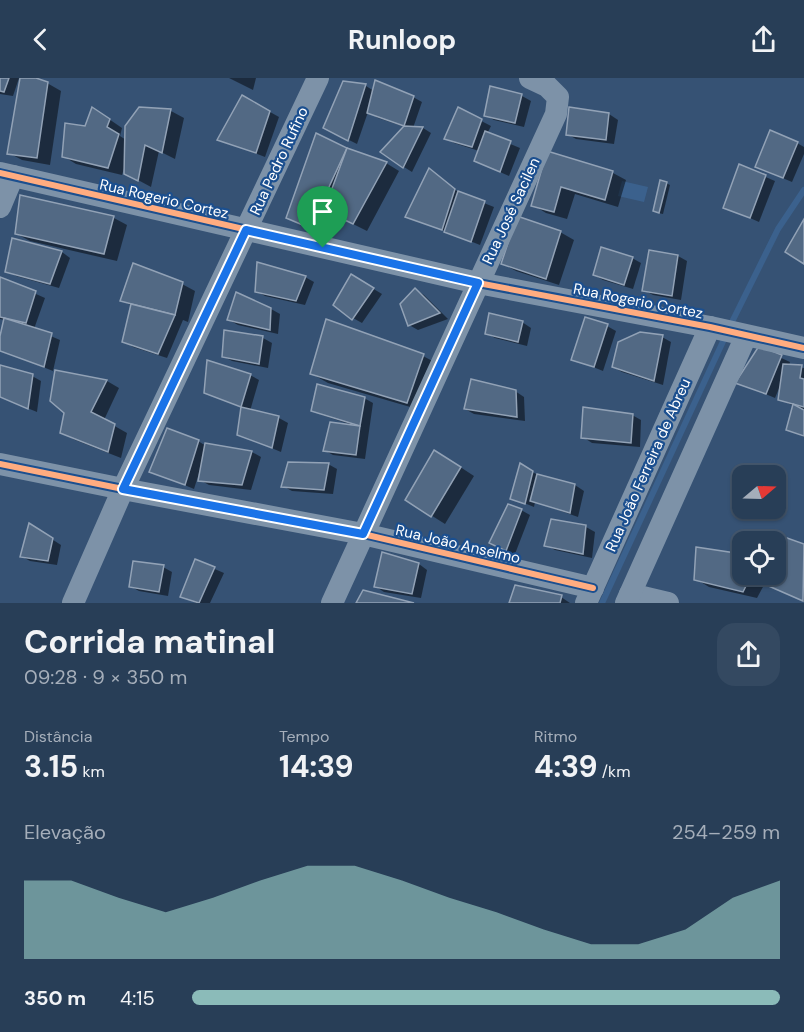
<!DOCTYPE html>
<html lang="pt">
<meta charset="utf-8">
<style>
body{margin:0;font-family:"DM Sans",sans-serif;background:#344961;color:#f1f3f6;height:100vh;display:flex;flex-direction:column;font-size:22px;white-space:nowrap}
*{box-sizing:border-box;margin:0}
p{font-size:20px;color:#a5aeba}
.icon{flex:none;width:33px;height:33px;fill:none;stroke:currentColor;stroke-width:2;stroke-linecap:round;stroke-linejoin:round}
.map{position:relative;height:525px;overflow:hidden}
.side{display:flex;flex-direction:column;background:#283e57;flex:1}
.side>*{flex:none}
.needle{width:39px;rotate:71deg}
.tools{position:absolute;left:732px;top:387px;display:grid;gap:12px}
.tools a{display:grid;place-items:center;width:54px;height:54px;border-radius:12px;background:#283e57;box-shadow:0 2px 4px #0004,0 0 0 2px #44576d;font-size:30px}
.pin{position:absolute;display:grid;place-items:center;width:51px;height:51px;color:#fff;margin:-62px -26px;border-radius:50% 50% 50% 0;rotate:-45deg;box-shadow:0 0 6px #0007}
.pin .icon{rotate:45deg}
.round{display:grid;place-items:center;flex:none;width:63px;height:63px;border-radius:18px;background:#344961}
.overview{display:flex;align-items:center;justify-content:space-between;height:102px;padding:0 24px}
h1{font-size:33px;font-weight:700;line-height:45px}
.stats{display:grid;grid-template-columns:repeat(3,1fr);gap:9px;height:102px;padding:6px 24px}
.stats div{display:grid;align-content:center}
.stats b{font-size:30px;font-weight:700}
.stats small{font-size:16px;font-weight:400}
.stats p{font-size:16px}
.chart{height:168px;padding:12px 24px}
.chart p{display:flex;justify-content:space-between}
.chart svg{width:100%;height:108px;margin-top:6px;fill:#8bbbb9;opacity:.7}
ul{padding:0 24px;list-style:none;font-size:20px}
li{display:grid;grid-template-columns:96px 72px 1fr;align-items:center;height:45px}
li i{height:15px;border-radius:8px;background:#8bbbb9}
header{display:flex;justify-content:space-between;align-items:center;height:78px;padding:0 24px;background:#283e57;font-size:27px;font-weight:700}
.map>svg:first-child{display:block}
.water{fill:#3b618d}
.shadow{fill:#0007}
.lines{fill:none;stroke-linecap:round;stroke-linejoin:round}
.stream{stroke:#3b618d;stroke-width:6}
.building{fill:#526984;stroke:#92a2b6;stroke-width:1.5}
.street{stroke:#7d92a8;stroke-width:22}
.cycleway-casing{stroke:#1b4f8f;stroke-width:10}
.cycleway{stroke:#ffac80;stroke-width:6}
.route-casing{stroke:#fff;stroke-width:12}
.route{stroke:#1a73e8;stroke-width:8}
.labels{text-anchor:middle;stroke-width:4.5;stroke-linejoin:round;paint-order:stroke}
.street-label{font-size:15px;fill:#fff;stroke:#1b4f8f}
</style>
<header><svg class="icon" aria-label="back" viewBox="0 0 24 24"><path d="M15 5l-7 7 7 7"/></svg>Runloop<svg class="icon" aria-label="share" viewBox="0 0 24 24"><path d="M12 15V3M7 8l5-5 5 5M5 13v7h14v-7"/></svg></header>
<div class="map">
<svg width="804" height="525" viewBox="0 0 804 525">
<rect width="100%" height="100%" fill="#365274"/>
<path class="water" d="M622,103L648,109L644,124L618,118Z"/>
<g class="shadow">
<path d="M0,0H19L13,18L0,16Z"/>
<path d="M21,0H31L47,5L61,13L50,87L22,82L9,75Z"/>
<path d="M229,0H256L253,12Z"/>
<path d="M344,5L366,8L374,13L413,19L422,24L413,50H423L431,55L412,94L404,89L405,49L378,40L368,34L357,66L333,54Z"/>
<path d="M491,10L522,18L531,23L524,49L494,42L485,37Z"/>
<path d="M243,19L279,39L265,79L219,61Z"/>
<path d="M458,31L491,48L487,56L520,70L509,98L475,83L479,73L454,65L446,60Z"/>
<path d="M171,33L184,40L175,81L159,73L151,109L125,95V87L122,97L76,86L63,78L86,50L106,39L122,50L120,58L126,62Z"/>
<path d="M609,36L618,42L614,66L576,61L567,56Z"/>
<path d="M797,65L804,69V76L792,104L766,93Z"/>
<path d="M346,71L386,85L399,93L367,153L333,136L323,157L288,140Z"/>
<path d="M548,75L613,95L626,102L618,129L575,116L567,141L546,135L533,127Z"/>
<path d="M740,88L775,103L759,144L725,129Z"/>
<path d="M430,93L461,116L494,129L480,167L407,138Z"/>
<path d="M666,105L670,107L663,136L658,135Z"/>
<path d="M22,119L114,140L127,147L117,183L30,163L17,156Z"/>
<path d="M560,154L574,162L559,207L516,193L503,186Z"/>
<path d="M13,162L62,174L70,180L59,210L16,198L7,193Z"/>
<path d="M650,174L678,178L687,183L681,222L653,217L644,212Z"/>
<path d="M632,180L641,185L633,211L603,202L594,197Z"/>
<path d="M352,198L382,216L362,245L353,240Z"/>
<path d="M305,199L314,204L305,227L265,218L256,213Z"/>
<path d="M0,200L45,220L34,251L60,262L53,293L0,272L5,242L0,241Z"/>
<path d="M182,206L195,213L188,244L183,242L167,280L133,269L124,263L132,228L122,222Z"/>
<path d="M415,211L424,217L448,241L418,252L409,247Z"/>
<path d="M271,231L280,236L278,256L238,247L229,242Z"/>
<path d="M327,243L423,278L440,287L424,333L328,305L312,296Z"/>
<path d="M522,244L531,250L527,268L495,260L486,255Z"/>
<path d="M607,248L616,253L603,293L573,281Z"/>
<path d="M225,254L263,260L272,265L268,290L232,283L223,278Z"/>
<path d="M662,259L671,264L663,307L622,294L613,289Z"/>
<path d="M760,270L790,284L789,288L804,290V359L788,351L794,328L779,321L780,308L775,320L738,304Z"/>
<path d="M0,289L32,298L41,303L37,334L0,319Z"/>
<path d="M56,294L107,303L119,310L104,342L127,355L121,380L75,362L62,355L65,335Z"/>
<path d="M250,297L259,302L250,333L279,340L288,345L281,374L238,356L243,330L206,315Z"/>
<path d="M515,313L524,319L525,343L474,336L465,331Z"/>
<path d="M364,320L373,325L365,381L333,377L324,372L349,346L322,337L313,332Z"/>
<path d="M632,337L641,342L640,369L592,365L583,359Z"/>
<path d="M198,363L206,368L252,374L261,379L251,412L209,407L200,402L202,392H200L194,411L151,393Z"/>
<path d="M448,381L474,398L445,446L407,422Z"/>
<path d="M328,386L337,391L333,416L292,413L283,408Z"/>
<path d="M521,388L538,397L575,407L584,413L578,439L535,424L534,429L512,420Z"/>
<path d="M521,432L530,437L515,476L500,470Z"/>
<path d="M30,447L61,467L57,487L30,483L21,478Z"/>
<path d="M586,449L595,454L592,480L555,472L546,467Z"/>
<path d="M774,457L804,468V524L765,505L757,520L709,509L696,501L697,471L742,477V496H776Z"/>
<path d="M196,483L224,495L210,525H196L182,518Z"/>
<path d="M419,486L427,492L421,520L384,514L375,508Z"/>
<path d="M163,489L172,494L168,518L139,513L130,508Z"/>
<path d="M561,519L570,525H510Z"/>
</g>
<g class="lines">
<g class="stream">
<path d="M730,248L778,151L804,112"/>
<path d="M602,525L726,257"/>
</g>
</g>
<g class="building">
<path d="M0,0H9L4,14L0,13Z"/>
<path d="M20,0H36L48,4L37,80L7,76Z"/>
<path d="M375,2L414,18L404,48L367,35Z"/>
<path d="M343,3L366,6L348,63L323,50Z"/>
<path d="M490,8L522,16L515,45L484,38Z"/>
<path d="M242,17L270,33L256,75L217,62Z"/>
<path d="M92,29L110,41L107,49L119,56L108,90L62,79L65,45L85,48Z"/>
<path d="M139,29L171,31L162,75L145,67L138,103L124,96L125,48Z"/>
<path d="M458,29L482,41L472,69L444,61Z"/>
<path d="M569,29L609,35L606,62L566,57Z"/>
<path d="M404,48L423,49L403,90L380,74Z"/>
<path d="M770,52L798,64L783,100L755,89Z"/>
<path d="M485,53L511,63L500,94L474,83Z"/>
<path d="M316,55L347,70L310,150L286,140Z"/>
<path d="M347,70L387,84L353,146L324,132Z"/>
<path d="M547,73L613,93L605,122L561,109L554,134L531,128Z"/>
<path d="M739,86L766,97L750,140L723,130Z"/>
<path d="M429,90L455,111L442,152L405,139Z"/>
<path d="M660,102L667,104L659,135L653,133Z"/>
<path d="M458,113L485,123L471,164L444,154Z"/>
<path d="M20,117L114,138L104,176L15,156Z"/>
<path d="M517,138L561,153L546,201L501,186Z"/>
<path d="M804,141V186L785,174Z"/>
<path d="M12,160L62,173L50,206L5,194Z"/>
<path d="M601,169L633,179L624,207L593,197Z"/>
<path d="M649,172L678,177L672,218L642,213Z"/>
<path d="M257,184L306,198L296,223L255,214Z"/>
<path d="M133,185L183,204L175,237L120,223Z"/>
<path d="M351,196L374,210L352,242L333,227Z"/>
<path d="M0,199L36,213L26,245L0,239Z"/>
<path d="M415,210L440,235L408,248L400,226Z"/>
<path d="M236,214L271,230L270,252L227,242Z"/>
<path d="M131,226L175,237L158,276L122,264Z"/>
<path d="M489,235L523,243L518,264L485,256Z"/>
<path d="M585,239L608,246L594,289L571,282Z"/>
<path d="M4,240L52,255L44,289L0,273V258Z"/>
<path d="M326,241L424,276L407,325L310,296Z"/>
<path d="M224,252L263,258L259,286L222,279Z"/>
<path d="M640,254L663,257L654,303L612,289L618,264Z"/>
<path d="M759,268L782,277L766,316L735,305Z"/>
<path d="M207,282L251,296L241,329L204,315Z"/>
<path d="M783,286L802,287L800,300L804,301V329L778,322Z"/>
<path d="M0,287L33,296L28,331L0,319Z"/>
<path d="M55,292L107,302L91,334L115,346L108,374L60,355L64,335L50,323Z"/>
<path d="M471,301L516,312L517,339L464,331Z"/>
<path d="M317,306L365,319L360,348L311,333Z"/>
<path d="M793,326L804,332V358L786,352Z"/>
<path d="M241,329L279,338L272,370L237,357Z"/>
<path d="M583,329L633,336L631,365L581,360Z"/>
<path d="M330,344L360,348L356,377L323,373Z"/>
<path d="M167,350L199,362L185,407L149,394Z"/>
<path d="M205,365L252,373L242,407L198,403Z"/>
<path d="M434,372L461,389L431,439L405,422Z"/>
<path d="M288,384L329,385L324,412L281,409Z"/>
<path d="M520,385L533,393L525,426L510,421Z"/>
<path d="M537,396L575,406L570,435L530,423Z"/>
<path d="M508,426L522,431L506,473L489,465Z"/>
<path d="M551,441L586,447L583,476L544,468Z"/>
<path d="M29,445L53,460L48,483L20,479Z"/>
<path d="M773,455L804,466L803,523L764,506L766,496H776V464H772Z"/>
<path d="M696,469L742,476V496H752L743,514L694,502Z"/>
<path d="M382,474L419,485L412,516L374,509Z"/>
<path d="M195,481L215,489L199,525L180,519Z"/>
<path d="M133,483L164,487L159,514L129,509Z"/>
<path d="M515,507L562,517L560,525H509Z"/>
<path d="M363,512L414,525H356Z"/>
</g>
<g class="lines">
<g class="street">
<path d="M0,95L478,205L710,249L804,270"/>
<path d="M0,129L13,98"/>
<path d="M0,386L123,411L363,456L593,510"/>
<path d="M630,516L668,525"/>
<path d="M73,525L123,411L318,0"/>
<path d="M332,525L556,36L558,19L547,8L530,0"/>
<path d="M586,525L710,249"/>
<path d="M626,525L746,258"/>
</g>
<g class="cycleway-casing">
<g id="cycleway">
<path d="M0,95L478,205L710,249L804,270"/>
<path d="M0,386L123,411L363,456L593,510"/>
</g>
</g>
<use href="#cycleway" class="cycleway"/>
</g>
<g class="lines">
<g class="route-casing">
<path id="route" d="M246,152L478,205L363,456L123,411Z"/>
</g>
<use href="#route" class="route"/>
</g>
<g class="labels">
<g class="street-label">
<text transform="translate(279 83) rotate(-65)" y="5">Rua Pedro Rufino</text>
<text transform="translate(164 121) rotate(13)" y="5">Rua Rogerio Cortez</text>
<text transform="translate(511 133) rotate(-65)" y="5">Rua José Sacilen</text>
<text transform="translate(638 223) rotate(11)" y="5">Rua Rogerio Cortez</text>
<text transform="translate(648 387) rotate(-66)" y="5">Rua João Ferreira de Abreu</text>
<text transform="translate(458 466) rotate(13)" y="5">Rua João Anselmo</text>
</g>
</g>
</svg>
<div class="tools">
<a><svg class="needle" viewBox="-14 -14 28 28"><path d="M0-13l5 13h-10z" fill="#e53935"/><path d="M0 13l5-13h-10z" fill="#a5aeba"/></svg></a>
<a><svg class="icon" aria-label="locate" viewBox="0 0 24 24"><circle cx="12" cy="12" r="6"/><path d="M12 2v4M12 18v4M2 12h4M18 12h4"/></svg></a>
</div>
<div class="pin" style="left:323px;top:170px;background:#1e9e55"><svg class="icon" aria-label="arrive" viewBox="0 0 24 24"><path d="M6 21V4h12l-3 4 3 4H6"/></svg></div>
</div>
<section class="side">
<div class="overview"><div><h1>Corrida matinal</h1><p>09:28 · 9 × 350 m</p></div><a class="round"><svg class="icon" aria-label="share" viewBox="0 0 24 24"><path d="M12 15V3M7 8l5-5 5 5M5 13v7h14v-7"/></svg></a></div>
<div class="stats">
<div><p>Distância</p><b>3.15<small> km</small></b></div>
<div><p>Tempo</p><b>14:39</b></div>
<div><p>Ritmo</p><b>4:39<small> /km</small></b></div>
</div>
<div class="chart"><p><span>Elevação</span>254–259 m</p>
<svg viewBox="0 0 160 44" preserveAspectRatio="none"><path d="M0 44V12L10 12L20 19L30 25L40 19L50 12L60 6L70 6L80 12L90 19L100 25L110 32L120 38L130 38L140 32L150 19L160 12V44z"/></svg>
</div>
<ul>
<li><b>350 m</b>4:15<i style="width:100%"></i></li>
</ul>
</section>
